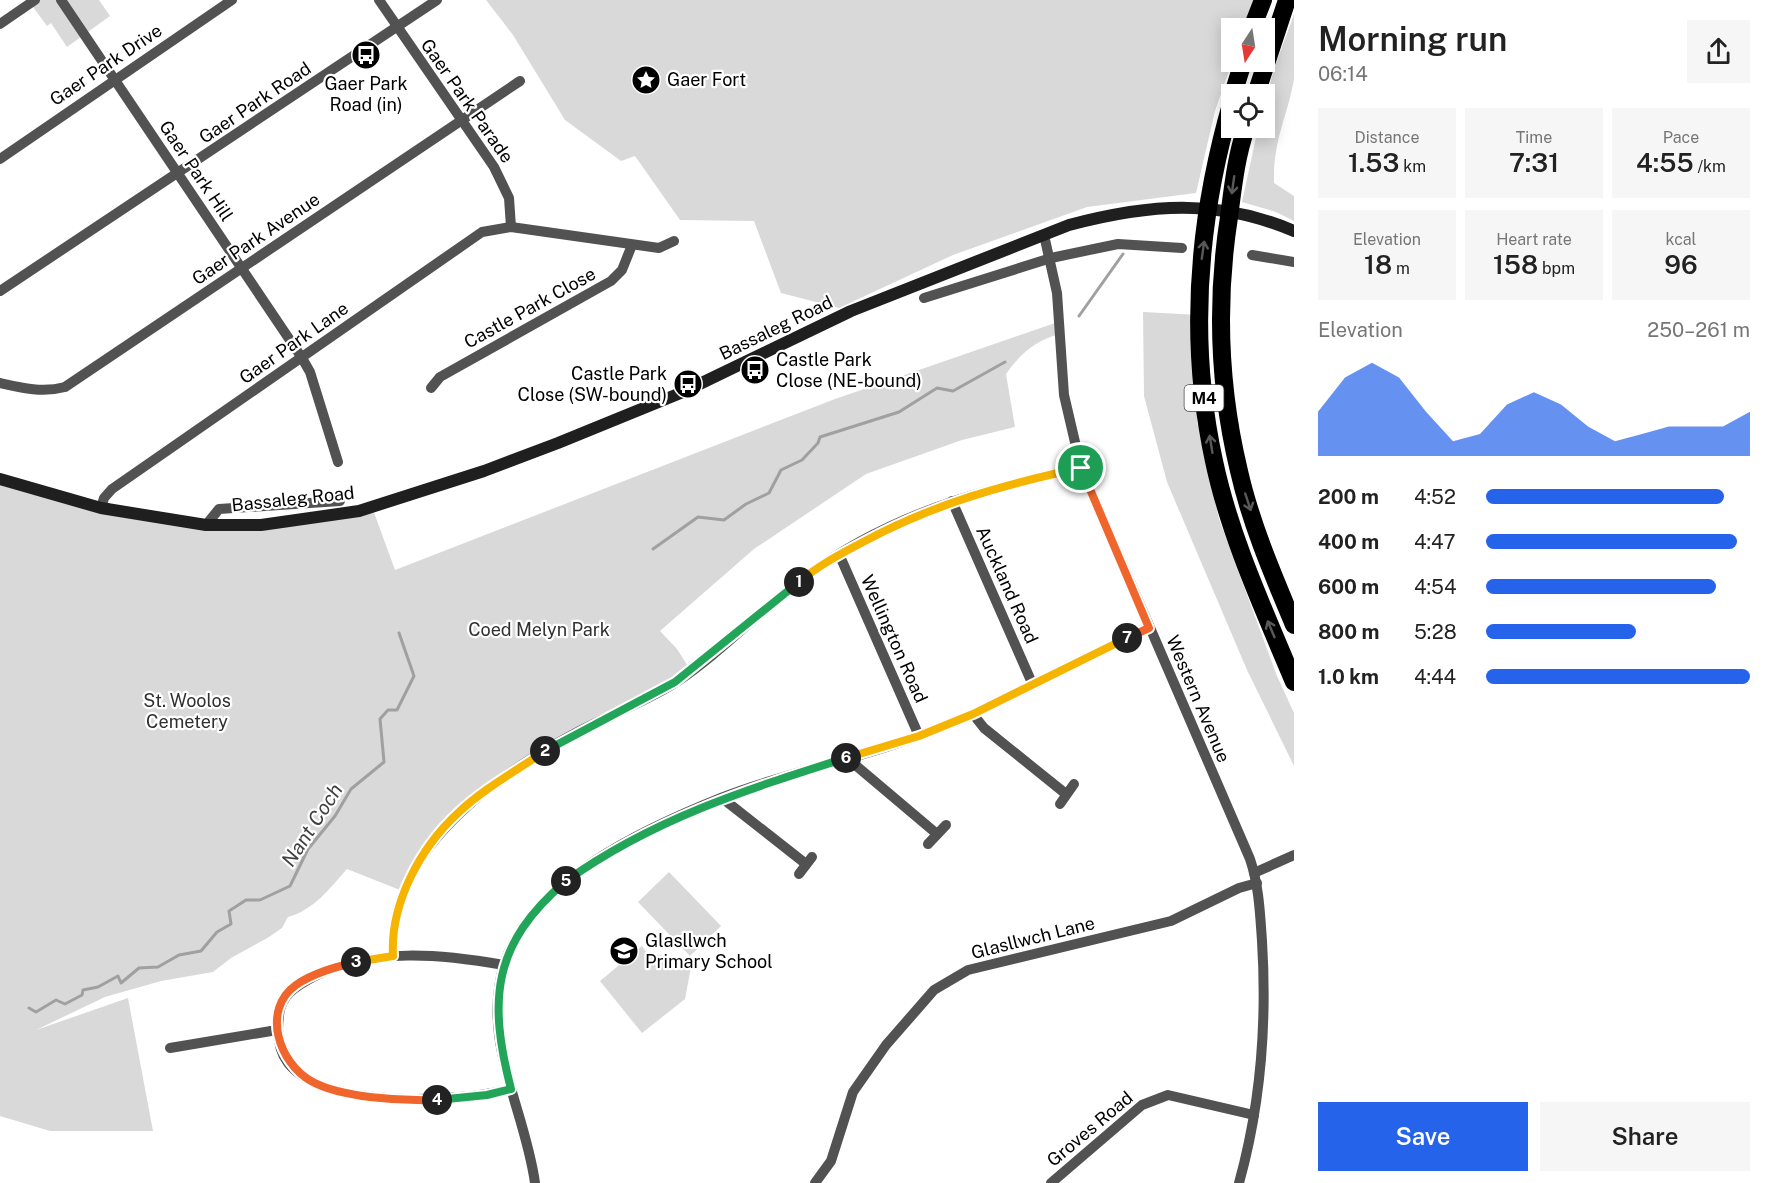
<!DOCTYPE html>
<meta charset="utf-8">
<style>
body{margin:0;font-family:"Public Sans",sans-serif;background:#f6f6f6;color:#222;height:100vh;display:flex;flex-direction:column;font-size:22px;white-space:nowrap}
*{box-sizing:border-box;margin:0}
p{font-size:20px;color:#767676}
.icon{flex:none;width:33px;height:33px;fill:none;stroke:currentColor;stroke-width:2;stroke-linecap:round;stroke-linejoin:round}
.map{position:relative;flex:1;overflow:hidden}
.drawer{display:flex;flex-direction:column;background:#fff;width:480px}
.drawer>*{flex:none}
.needle{width:39px;rotate:192deg}
.controls{position:absolute;left:1221px;top:18px;display:grid;gap:12px}
.controls a{display:grid;place-items:center;width:54px;height:54px;border-radius:0px;background:#fff;box-shadow:0 3px 15px #0003;font-size:30px}
.pin{position:absolute;display:grid;place-items:center;width:51px;height:51px;color:#fff;margin:-26px;border:3px solid #fff;border-radius:50%;box-shadow:0 2px 6px #0007}
.km{position:absolute;width:30px;height:30px;margin:-15px;border-radius:50%;background:#222;color:#fff;font-size:16px;line-height:30px;text-align:center}
.round{display:grid;place-items:center;flex:none;width:63px;height:63px;border-radius:0px;background:#f6f6f6}
.overview{display:flex;align-items:center;justify-content:space-between;height:102px;padding:0 24px}
h1{font-size:33px;font-weight:600;line-height:45px}
.metrics{display:grid;grid-template-columns:repeat(3,1fr);gap:9px;height:102px;padding:6px 24px}
.metrics div{display:grid;align-content:center;border-radius:0px;background:#f6f6f6;text-align:center}
.metrics b{font-size:26px;font-weight:600}
.metrics small{font-size:16px;font-weight:400}
.metrics p{font-size:16px}
.chart{height:168px;padding:12px 24px}
.chart p{display:flex;justify-content:space-between}
.chart svg{width:100%;height:108px;margin-top:6px;fill:#2563eb;opacity:.7}
.action{display:flex;gap:12px;margin-top:auto;padding:12px 24px}
.action a{flex:1;height:69px;border-radius:0px;background:#2563eb;color:#fff;font-size:24px;font-weight:600;line-height:69px;text-align:center}
.action a+a{background:#f6f6f6;color:#222}
ul{padding:0 24px;list-style:none;font-size:20px}
li{display:grid;grid-template-columns:96px 72px 1fr;align-items:center;height:45px}
li i{height:15px;border-radius:8px;background:#2563eb}
main{display:flex;flex:1;min-height:0}
.map>svg:first-child{display:block}
.green{fill:#d9d9d9}
.lines{fill:none;stroke-linecap:round;stroke-linejoin:round}
.stream{stroke:#a0a0a0;stroke-width:3}
.street{stroke:#525252;stroke-width:10}
.secondary{stroke:#1f1f1f;stroke-width:12}
.highway{stroke:#000;stroke-width:18}
.oneway{stroke:#595959}
.split-1-casing{stroke:#fff;stroke-width:12}
.split-2-casing{stroke:#fff;stroke-width:12}
.split-3-casing{stroke:#fff;stroke-width:12}
.split-4-casing{stroke:#fff;stroke-width:12}
.split-5-casing{stroke:#fff;stroke-width:12}
.split-6-casing{stroke:#fff;stroke-width:12}
.split-7-casing{stroke:#fff;stroke-width:12}
.split-8-casing{stroke:#fff;stroke-width:12}
.split-1{stroke:#f5b400;stroke-width:8}
.split-2{stroke:#22a559;stroke-width:8}
.split-3{stroke:#f5b400;stroke-width:8}
.split-4{stroke:#f0652b;stroke-width:8}
.split-5{stroke:#22a559;stroke-width:8}
.split-6{stroke:#22a559;stroke-width:8}
.split-7{stroke:#f5b400;stroke-width:8}
.split-8{stroke:#f0652b;stroke-width:8}
.labels{text-anchor:middle;stroke-width:4.5;stroke-linejoin:round;paint-order:stroke}
.shield{fill:#fff;stroke:#4c4c4c;stroke-width:1.5}
.shield-label{font-size:16px;font-weight:bold;fill:#000}
.street-label{font-size:18px;fill:#000;stroke:#fff}
.poi-label{font-size:18px;fill:#000;stroke:#fff;text-anchor:start}
.park-label{font-size:18px;fill:#303030;stroke:#fff}
.water-label{font-size:20px;font-style:italic;fill:#414141;stroke:#fff}
</style>
<main>
<div class="map">
<svg width="1294" height="1183" viewBox="0 0 1294 1183">
<rect width="100%" height="100%" fill="#fff"/>
<g class="green">
<path d="M35,0H99L110,16L67,47L51,23L47,26L30,3Z"/>
<path d="M486,0H1254L1244,28H1232V62L1215,111L1196,193L1087,207L953,255L839,308L781,293L754,221L680,220L635,156L621,161L565,120L513,35Z"/>
<path d="M1294,14C1294,35 1294,59 1294,79C1287,119 1273,139 1274,183L1294,196V221L1276,212L1242,202L1258,128H1264C1264,87 1281,52 1294,14Z"/>
<path d="M1143,312L1199,315L1197,422L1219,519L1277,676L1294,713V766L1247,670L1167,482L1144,396Z"/>
<path d="M1058,322L1059,334C1035,341 1020,354 1006,374L1015,427L962,440L866,474L754,549L660,631L677,649L691,671L575,733L459,812L405,892L347,869C329,889 314,910 288,917L282,928L269,937L231,958L213,972L161,981L105,997L36,1030L128,998L153,1131H50L0,1116V479L101,508L261,525L372,507L395,570L835,399Z"/>
<path d="M669,872L721,926L690,956L638,902Z"/>
<path d="M642,946L648,955C664,954 677,958 691,967L685,999L642,1033L600,981Z"/>
</g>
<g class="lines">
<g class="stream">
<path d="M1079,316L1123,254"/>
<path d="M653,549L698,517L724,520L746,504L769,493L781,470L802,460L818,443L820,437L899,412L937,388L953,391L1005,362"/>
<path d="M29,1008L36,1012L56,1000L65,1004L82,995L83,990L98,987L118,976L121,983L139,968L158,967L179,955L201,951L217,932L231,924L229,911L246,900H260L290,886L308,849L335,816L351,789L384,762L380,719L388,710H397L414,676L399,633"/>
</g>
<g class="street">
<path d="M61,0L302,358L310,372L338,462"/>
<path d="M379,0L494,167L509,198L511,227"/>
<path d="M0,24L35,0"/>
<path d="M0,159L232,0"/>
<path d="M1044,235L1057,293L1064,395L1081,468L1250,859C1259,886 1260,913 1262,941C1267,1022 1261,1104 1239,1183"/>
<path d="M1252,255L1294,262"/>
<path d="M0,291L437,0"/>
<path d="M924,298L1051,258L1118,244L1182,248"/>
<path d="M0,383C22,388 43,393 65,387L520,81"/>
<path d="M431,388L440,377L611,281L622,270L632,245"/>
<path d="M952,501L1032,683"/>
<path d="M101,508L104,498L112,489L482,232L511,227L659,248L674,241"/>
<path d="M206,525L219,509L340,501"/>
<path d="M839,554L919,736"/>
<path d="M973,714L984,728L1066,794"/>
<path d="M847,758L937,834"/>
<path d="M722,798L806,864"/>
<path d="M1060,804L1074,784"/>
<path d="M928,844L946,825"/>
<path d="M1254,873L1294,855"/>
<path d="M799,874L812,857"/>
<path d="M393,956C387,851 492,778 574,734C607,716 643,703 675,683C722,652 760,610 805,577C886,516 983,488 1081,468"/>
<path d="M504,965C440,954 374,947 313,977C296,986 281,995 279,1015C277,1031 278,1050 288,1063C325,1110 459,1102 511,1089"/>
<path d="M170,1048L277,1030"/>
<path d="M535,1183C525,1109 481,1041 504,965C530,881 646,828 721,798C786,772 856,760 921,735C998,706 1074,663 1149,628"/>
<path d="M815,1183L831,1161L853,1092L886,1045L934,990L968,970L1171,921L1239,888L1257,883"/>
<path d="M1051,1183L1142,1105L1168,1095L1254,1115"/>
</g>
<path class="secondary" d="M0,479L101,508L206,525H261L359,511L484,471L558,443L683,392L851,311L1069,225C1148,204 1217,198 1294,231"/>
<g class="highway">
<path d="M1252,28L1263,0"/>
<path d="M1233,94L1243,62"/>
<path d="M1256,94L1287,0"/>
<path d="M1232,101C1198,218 1188,341 1214,461C1230,537 1264,610 1294,682"/>
<path d="M1246,128C1236,157 1233,187 1229,217C1216,301 1219,388 1239,471C1251,524 1273,575 1294,625"/>
</g>
</g>
<defs><path id="oneway-shaft" d="M-6 0H5M1.5-3L5.5 0L1.5 3" fill="none" stroke-width="1.6" stroke-linecap="round" stroke-linejoin="round" transform="scale(1.5)"/></defs>
<g class="oneway">
<use href="#oneway-shaft" transform="translate(1233 185) rotate(98)"/>
<use href="#oneway-shaft" transform="translate(1203 250) rotate(-82)"/>
<use href="#oneway-shaft" transform="translate(1211 444) rotate(-99)"/>
<use href="#oneway-shaft" transform="translate(1248 502) rotate(72)"/>
<use href="#oneway-shaft" transform="translate(1271 629) rotate(-113)"/>
</g>
<g class="lines">
<g class="split-1-casing">
<path id="split-1" d="M799,582C819,565 842,553 865,541C934,504 1005,484 1081,468"/>
</g>
<g class="split-2-casing">
<path id="split-2" d="M545,751L675,682L799,582"/>
</g>
<g class="split-3-casing">
<path id="split-3" d="M356,962L393,956C390,904 420,848 458,813C483,789 516,771 545,751"/>
</g>
<g class="split-4-casing">
<path id="split-4" d="M356,962C336,967 313,973 296,985C261,1010 279,1063 311,1081C341,1098 402,1101 437,1100"/>
</g>
<g class="split-5-casing">
<path id="split-5" d="M437,1100L487,1095L511,1089C488,1000 492,944 566,881"/>
</g>
<g class="split-6-casing">
<path id="split-6" d="M566,881C653,819 745,790 846,758"/>
</g>
<g class="split-7-casing">
<path id="split-7" d="M846,758L919,736L973,714L1127,638"/>
</g>
<g class="split-8-casing">
<path id="split-8" d="M1081,468L1149,628L1127,638"/>
</g>
<use href="#split-1" class="split-1"/>
<use href="#split-2" class="split-2"/>
<use href="#split-3" class="split-3"/>
<use href="#split-4" class="split-4"/>
<use href="#split-5" class="split-5"/>
<use href="#split-6" class="split-6"/>
<use href="#split-7" class="split-7"/>
<use href="#split-8" class="split-8"/>
</g>
<defs>
<g id="bus-disc" transform="scale(1.5)"><circle r="9.5" fill="#000" stroke="#fff"/><path d="M-5-6H5V4H4V6H2V4H-2V6H-4V4H-5ZM-3.5-4V0h7V-4ZM-3.5 1.2v1.5H-2V1.2ZM2 1.2v1.5H3.5V1.2Z" fill="#fff"/></g>
<g id="sight-disc" transform="scale(1.5)"><circle r="9.5" fill="#000" stroke="#fff"/><path d="M0-6L1.8-2.2L6-1.7L2.9 1.2L3.7 5.4L0 3.3L-3.7 5.4L-2.9 1.2L-6-1.7L-1.8-2.2Z" fill="#fff"/></g>
<g id="school-disc" transform="scale(1.5)"><circle r="9.5" fill="#000" stroke="#fff"/><path d="M0-5L7-2L0 1L-7-2ZM-4 1L0 2.5L4 1V4Q0 6-4 4Z" fill="#fff"/></g>
</defs>
<g fill-rule="evenodd">
<use href="#bus-disc" x="366" y="55"/>
<use href="#sight-disc" x="646" y="80"/>
<use href="#bus-disc" x="755" y="370"/>
<use href="#bus-disc" x="688" y="384"/>
<use href="#school-disc" x="624" y="951"/>
</g>
<g class="labels">
<rect class="shield" x="1184.5" y="385" width="39" height="26" rx="4.5"/>
<g class="shield-label">
<text x="1204" y="404">M4</text>
</g>
<g class="street-label">
<text transform="translate(106 65) rotate(-34)" y="6">Gaer Park Drive</text>
<text transform="translate(467 101) rotate(55)" y="6">Gaer Park Parade</text>
<text transform="translate(255 103) rotate(-34)" y="6">Gaer Park Road</text>
<text transform="translate(196 171) rotate(56)" y="6">Gaer Park Hill</text>
<text transform="translate(256 239) rotate(-34)" y="6">Gaer Park Avenue</text>
<text transform="translate(530 308) rotate(-29)" y="6">Castle Park Close</text>
<text transform="translate(776 328) rotate(-26)" y="6">Bassaleg Road</text>
<text transform="translate(294 343) rotate(-35)" y="6">Gaer Park Lane</text>
<text transform="translate(293 499) rotate(-6)" y="6">Bassaleg Road</text>
<text transform="translate(1007 585) rotate(66)" y="6">Auckland Road</text>
<text transform="translate(894 639) rotate(66)" y="6">Wellington Road</text>
<text transform="translate(1198 699) rotate(67)" y="6">Western Avenue</text>
<text transform="translate(1033 938) rotate(-14)" y="6">Glasllwch Lane</text>
<text transform="translate(1090 1129) rotate(-40)" y="6">Groves Road</text>
</g>
<g class="poi-label">
<text x="667" y="86">Gaer Fort</text>
<text x="366" y="90" text-anchor="middle">Gaer Park<tspan x="366" dy="21">Road (in)</tspan></text>
<text x="776" y="366">Castle Park<tspan x="776" dy="21">Close (NE-bound)</tspan></text>
<text x="667" y="380" text-anchor="end">Castle Park<tspan x="667" dy="21">Close (SW-bound)</tspan></text>
<text x="645" y="947">Glasllwch<tspan x="645" dy="21">Primary School</tspan></text>
</g>
<g class="park-label">
<text x="539" y="636">Coed Melyn Park</text>
<text x="187" y="707">St. Woolos<tspan x="187" dy="21">Cemetery</tspan></text>
</g>
<g class="water-label">
<text transform="translate(312 825) rotate(-57)" y="7">Nant Coch</text>
</g>
</g>
</svg>
<div class="controls">
<a><svg class="needle" viewBox="-14 -14 28 28"><path d="M0-13l5 13h-10z" fill="#e53935"/><path d="M0 13l5-13h-10z" fill="#767676"/></svg></a>
<a><svg class="icon" aria-label="locate" viewBox="0 0 24 24"><circle cx="12" cy="12" r="6"/><path d="M12 2v4M12 18v4M2 12h4M18 12h4"/></svg></a>
</div>
<div class="pin" style="left:1081px;top:468px;background:#1e9e55"><svg class="icon" aria-label="arrive" viewBox="0 0 24 24"><path d="M6 21V4h12l-3 4 3 4H6"/></svg></div>
<b class="km" style="left:799px;top:582px">1</b>
<b class="km" style="left:545px;top:751px">2</b>
<b class="km" style="left:356px;top:962px">3</b>
<b class="km" style="left:437px;top:1100px">4</b>
<b class="km" style="left:566px;top:881px">5</b>
<b class="km" style="left:846px;top:758px">6</b>
<b class="km" style="left:1127px;top:638px">7</b>
</div>
<section class="drawer">
<div class="overview"><div><h1>Morning run</h1><p>06:14</p></div><a class="round"><svg class="icon" aria-label="share" viewBox="0 0 24 24"><path d="M12 15V3M7 8l5-5 5 5M5 13v7h14v-7"/></svg></a></div>
<div class="metrics">
<div><p>Distance</p><b>1.53<small> km</small></b></div>
<div><p>Time</p><b>7:31</b></div>
<div><p>Pace</p><b>4:55<small> /km</small></b></div>
</div>
<div class="metrics">
<div><p>Elevation</p><b>18<small> m</small></b></div>
<div><p>Heart rate</p><b>158<small> bpm</small></b></div>
<div><p>kcal</p><b>96</b></div>
</div>
<div class="chart"><p><span>Elevation</span>250–261 m</p>
<svg viewBox="0 0 160 44" preserveAspectRatio="none"><path d="M0 44V26L10 12L20 6L30 12L40 26L50 38L60 35L70 23L80 18L90 23L100 32L110 38L120 35L130 32L140 32L150 32L160 26V44z"/></svg>
</div>
<ul>
<li><b>200 m</b>4:52<i style="width:90%"></i></li>
<li><b>400 m</b>4:47<i style="width:95%"></i></li>
<li><b>600 m</b>4:54<i style="width:87%"></i></li>
<li><b>800 m</b>5:28<i style="width:57%"></i></li>
<li><b>1.0 km</b>4:44<i style="width:100%"></i></li>
</ul>
<div class="action"><a>Save</a><a>Share</a></div>
</section>
</main>
